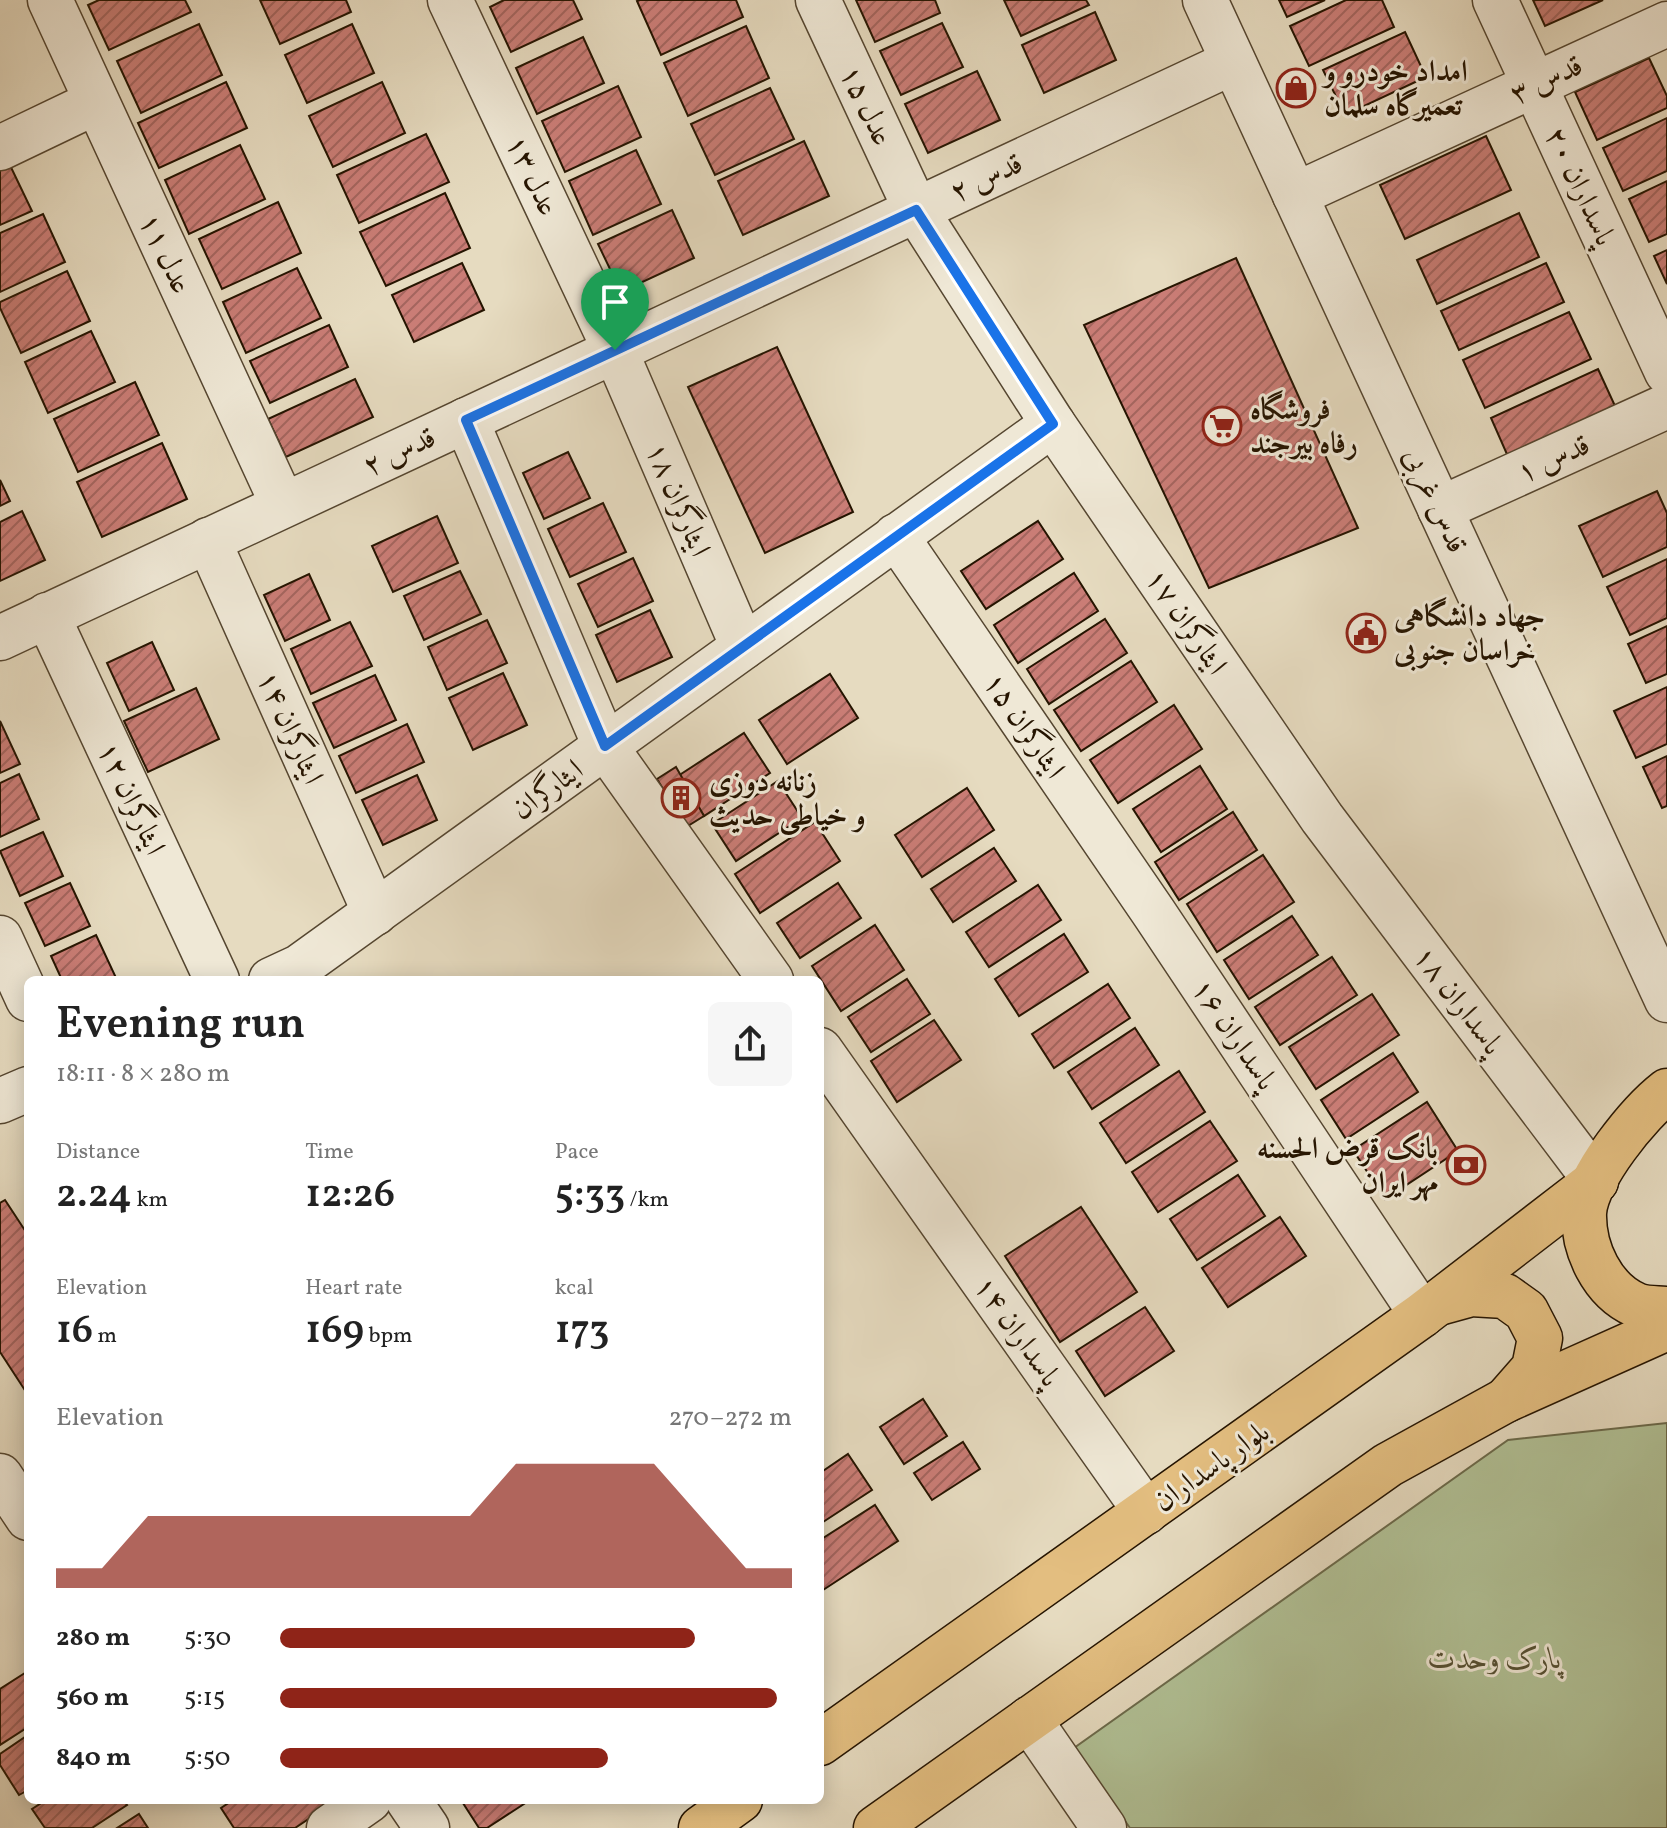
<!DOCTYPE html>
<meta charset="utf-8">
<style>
body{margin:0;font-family:Vollkorn,Amiri,serif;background:#f6f6f6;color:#222;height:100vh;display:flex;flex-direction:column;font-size:30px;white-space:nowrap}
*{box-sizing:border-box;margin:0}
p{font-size:26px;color:#767676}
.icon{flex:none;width:44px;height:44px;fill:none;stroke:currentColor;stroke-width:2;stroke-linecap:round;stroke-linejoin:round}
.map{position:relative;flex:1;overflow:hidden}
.side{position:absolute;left:24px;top:976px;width:800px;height:828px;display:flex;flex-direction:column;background:#fff;border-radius:12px;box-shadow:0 4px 20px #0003}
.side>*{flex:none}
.pin{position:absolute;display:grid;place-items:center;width:68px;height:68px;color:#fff;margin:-82px -34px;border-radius:50% 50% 50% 0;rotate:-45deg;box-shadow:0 0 8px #0007}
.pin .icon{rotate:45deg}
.round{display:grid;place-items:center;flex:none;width:84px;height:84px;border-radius:12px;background:#f6f6f6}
.head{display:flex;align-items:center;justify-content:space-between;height:136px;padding:0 32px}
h1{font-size:44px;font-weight:600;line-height:60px}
.figures{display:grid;grid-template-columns:repeat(3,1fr);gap:12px;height:136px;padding:8px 32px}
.figures div{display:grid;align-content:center}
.figures b{font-size:40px;font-weight:600}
.figures small{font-size:22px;font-weight:400}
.figures p{font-size:22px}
.chart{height:224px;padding:16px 32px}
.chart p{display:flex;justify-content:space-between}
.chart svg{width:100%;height:144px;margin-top:8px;fill:#8f2418;opacity:.7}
ul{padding:0 32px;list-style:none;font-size:26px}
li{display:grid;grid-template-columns:128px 96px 1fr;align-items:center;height:60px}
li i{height:20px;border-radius:10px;background:#8f2418}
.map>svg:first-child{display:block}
.park{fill:#b1c196;stroke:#6b6a4b;stroke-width:2}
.building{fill:url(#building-hatch);stroke:#251400;stroke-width:2}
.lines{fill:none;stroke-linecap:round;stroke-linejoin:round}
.minor-casing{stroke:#554630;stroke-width:47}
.major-casing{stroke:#251400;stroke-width:47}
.minor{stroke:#efe8d6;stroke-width:44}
.major{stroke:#e3be80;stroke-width:44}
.route-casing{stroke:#fff;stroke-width:16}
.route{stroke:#1a73e8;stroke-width:10}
.labels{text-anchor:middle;stroke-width:6;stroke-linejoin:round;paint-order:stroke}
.poi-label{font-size:30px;font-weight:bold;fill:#251400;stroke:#efe8d6;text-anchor:start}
.street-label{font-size:30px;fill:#251400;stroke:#efe8d6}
.park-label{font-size:30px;font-style:italic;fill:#565134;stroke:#efe8d6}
</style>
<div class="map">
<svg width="1667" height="1828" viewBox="0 0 1667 1828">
<defs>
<pattern id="building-hatch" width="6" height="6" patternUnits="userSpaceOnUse" patternTransform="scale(2)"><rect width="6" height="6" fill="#ca7d76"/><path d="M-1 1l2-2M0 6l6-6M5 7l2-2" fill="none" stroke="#a4655e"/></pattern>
</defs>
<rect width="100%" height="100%" fill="#e6dbc0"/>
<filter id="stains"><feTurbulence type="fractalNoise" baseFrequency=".0025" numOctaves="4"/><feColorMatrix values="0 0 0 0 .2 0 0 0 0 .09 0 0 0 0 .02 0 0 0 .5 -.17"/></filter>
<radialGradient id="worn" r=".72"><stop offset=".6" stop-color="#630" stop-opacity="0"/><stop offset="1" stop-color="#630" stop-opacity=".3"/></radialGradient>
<path class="park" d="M1667,1423V1828H1130L1074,1748L1508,1440Z"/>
<g class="building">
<path d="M99,0H185L191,12L109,50L88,5Z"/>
<path d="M260,0H346L351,12L280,44Z"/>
<path d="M504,0H573L582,19L511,52L490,7Z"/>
<path d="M640,0H736L743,17L661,55L637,1Z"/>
<path d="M856,0H935L940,13L875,42Z"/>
<path d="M1004,0H1086L1089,5L1021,36Z"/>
<path d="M1279,0H1325L1287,17Z"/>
<path d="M1346,0H1382L1394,27L1309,66L1290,26Z"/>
<path d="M1533,0H1603L1545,26Z"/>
<path d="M1095,12L1116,60L1044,93L1022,45Z"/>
<path d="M942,23L963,67L901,95L880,51Z"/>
<path d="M199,24L222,75L141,113L117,61Z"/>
<path d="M352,24L374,73L307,103L285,55Z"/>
<path d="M746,26L769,78L688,116L664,63Z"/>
<path d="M1405,32L1426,77L1345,115L1323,70Z"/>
<path d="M583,37L604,83L537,114L516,68Z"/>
<path d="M1649,58L1667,96V108L1597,140L1575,92Z"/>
<path d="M977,71L1000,120L928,153L905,104Z"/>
<path d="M226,82L247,128L159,168L138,123Z"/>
<path d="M382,82L405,133L333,167L309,116Z"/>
<path d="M618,86L641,137L565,172L542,121Z"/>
<path d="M770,88L794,139L715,175L691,124Z"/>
<path d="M1667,118V171L1623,191L1603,148Z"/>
<path d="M426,134L449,182L359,223L337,175Z"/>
<path d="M1486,136L1511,190L1405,239L1380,185Z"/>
<path d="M804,141L829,196L743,235L718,181Z"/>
<path d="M240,145L265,199L189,234L165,180Z"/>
<path d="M636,150L661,204L593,235L569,181Z"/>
<path d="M7,159L32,211L0,225V162Z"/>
<path d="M1667,181V234L1649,242L1629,199Z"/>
<path d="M445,193L470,248L386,286L360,232Z"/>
<path d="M278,202L301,253L222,289L199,239Z"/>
<path d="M672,210L694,258L621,292L598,244Z"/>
<path d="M1519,213L1539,257L1437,304L1417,260Z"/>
<path d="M43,214L65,262L0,292V233Z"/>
<path d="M1667,250V284L1654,256Z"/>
<path d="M1236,258L1358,528L1209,588L1084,325Z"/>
<path d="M462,263L484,310L414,342L392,295Z"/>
<path d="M1546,263L1564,302L1459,350L1441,311Z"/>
<path d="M297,268L321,318L246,353L223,302Z"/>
<path d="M67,271L90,321L21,353L0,308V302Z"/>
<path d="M1569,312L1591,359L1485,408L1463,360Z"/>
<path d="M329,325L348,367L270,403L250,361Z"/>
<path d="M91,331L115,382L48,413L25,362Z"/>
<path d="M777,347L853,512L765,553L688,387Z"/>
<path d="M1598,369L1621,419L1513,468L1491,418Z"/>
<path d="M355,379L373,417L286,457L268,419Z"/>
<path d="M135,382L159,435L78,472L54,419Z"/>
<path d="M162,443L187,499L102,537L77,482Z"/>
<path d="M568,452L590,498L544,519L523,473Z"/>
<path d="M0,480L10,501L0,506Z"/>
<path d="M1657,491L1667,513V547L1603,577L1579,526Z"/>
<path d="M603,503L626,552L570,577L548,529Z"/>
<path d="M22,511L45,560L0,581V522Z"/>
<path d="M437,516L458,563L393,592L372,546Z"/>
<path d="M1038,521L1063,559L986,609L961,571Z"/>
<path d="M633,558L653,601L598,627L578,584Z"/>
<path d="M1667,559V618L1630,635L1607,587Z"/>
<path d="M460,571L481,614L424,640L404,596Z"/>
<path d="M1074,573L1098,611L1018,663L994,625Z"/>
<path d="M309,574L330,620L285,641L264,595Z"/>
<path d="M650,610L672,657L617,682L596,635Z"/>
<path d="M1105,619L1127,653L1049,704L1027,669Z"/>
<path d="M487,620L507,663L447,690L428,647Z"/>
<path d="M350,622L372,666L311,694L291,649Z"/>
<path d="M1667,626V674L1646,683L1628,644Z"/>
<path d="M152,642L174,690L129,711L107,663Z"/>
<path d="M1131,661L1157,702L1081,751L1054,710Z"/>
<path d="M503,673L527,725L473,750L449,698Z"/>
<path d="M830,674L858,718L787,764L759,720Z"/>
<path d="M375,675L396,720L334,748L313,703Z"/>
<path d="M1667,687V744L1636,758L1614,711Z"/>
<path d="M196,688L219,739L148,772L124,721Z"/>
<path d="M1174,705L1202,749L1118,803L1090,760Z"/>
<path d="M0,721L20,764L0,773Z"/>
<path d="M407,724L424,762L356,793L339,756Z"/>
<path d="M744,733L770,773L704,816L678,776Z"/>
<path d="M1667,756V806L1662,808L1643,767Z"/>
<path d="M1200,766L1227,809L1161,852L1133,809Z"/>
<path d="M676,767L704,816L686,827L657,779Z"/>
<path d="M19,774L39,819L0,837V783Z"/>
<path d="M417,775L437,820L383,845L362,800Z"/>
<path d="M778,781L802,818L736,861L712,824Z"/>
<path d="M967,788L994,830L922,877L895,835Z"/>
<path d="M1233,812L1257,850L1179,900L1155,862Z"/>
<path d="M815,822L840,861L760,913L735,874Z"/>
<path d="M43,832L63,876L20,896L0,851Z"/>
<path d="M994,848L1016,881L953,922L931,889Z"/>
<path d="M1263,855L1294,902L1217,952L1187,904Z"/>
<path d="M70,883L90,926L45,946L25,903Z"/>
<path d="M838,883L861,918L800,958L777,923Z"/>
<path d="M1038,885L1061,920L989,967L966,932Z"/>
<path d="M1292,916L1318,955L1249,999L1224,960Z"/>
<path d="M875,925L904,970L841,1011L812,966Z"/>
<path d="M1064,934L1088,972L1019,1016L995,979Z"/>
<path d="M96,935L117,980H62L51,956Z"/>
<path d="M1332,957L1357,995L1280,1045L1255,1007Z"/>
<path d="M907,979L930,1014L871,1052L848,1017Z"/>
<path d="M1108,984L1130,1018L1054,1068L1032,1034Z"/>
<path d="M1372,994L1399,1035L1316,1089L1289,1047Z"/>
<path d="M934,1020L961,1060L897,1102L871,1061Z"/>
<path d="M1135,1028L1159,1065L1092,1109L1068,1072Z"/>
<path d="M1393,1053L1418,1092L1346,1139L1321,1100Z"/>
<path d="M1179,1071L1205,1112L1126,1163L1100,1123Z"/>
<path d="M1427,1102L1458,1151L1385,1199L1353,1150Z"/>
<path d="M1210,1121L1237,1161L1158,1212L1132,1172Z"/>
<path d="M1238,1175L1265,1216L1197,1260L1170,1219Z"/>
<path d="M5,1200L28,1235V1395L0,1352V1203Z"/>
<path d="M1081,1207L1137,1292L1060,1342L1005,1256Z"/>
<path d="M1280,1217L1306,1256L1228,1307L1202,1268Z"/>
<path d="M1145,1307L1174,1351L1105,1396L1076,1351Z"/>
<path d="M923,1399L947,1436L904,1464L880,1427Z"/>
<path d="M963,1442L980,1469L932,1500L914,1473Z"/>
<path d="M848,1454L872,1490L820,1524V1473Z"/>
<path d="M875,1505L898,1541L820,1592V1540Z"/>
<path d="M28,1671V1727L0,1745V1689Z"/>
<path d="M28,1735V1790L19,1795L0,1765V1754Z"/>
<path d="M46,1800H123L127,1805L92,1828H45L32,1809Z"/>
<path d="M233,1800H328L331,1804L295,1828H234L221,1808Z"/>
<path d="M461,1800H530L487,1828H479Z"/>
<path d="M139,1814L148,1828H117Z"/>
</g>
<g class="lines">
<g class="minor-casing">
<g id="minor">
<path d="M50,0L283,505"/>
<path d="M450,0L615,350L743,647"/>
<path d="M818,0L916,210L1053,424L1322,818L1596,1181"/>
<path d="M1205,0L1667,1000"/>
<path d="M1495,0L1667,372"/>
<path d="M0,148L96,102"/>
<path d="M1295,195L1667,24"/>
<path d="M466,420L605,746L771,980"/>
<path d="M1440,509L1667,406"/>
<path d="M896,536L1154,913L1422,1315"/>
<path d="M208,540L375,913"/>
<path d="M47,615L217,980"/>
<path d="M0,638L1233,62"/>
<path d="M0,938L28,999"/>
<path d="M271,980L299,967L1053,424"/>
<path d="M820,1050L1146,1512"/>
<path d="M0,1101L28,1089"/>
<path d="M0,1476L28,1518"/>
<path d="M1029,1719L1104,1828"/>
<path d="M408,1800L427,1828"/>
<path d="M329,1828L369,1800"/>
</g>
</g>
<g class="major-casing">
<g id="major">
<path d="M1667,1091C1640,1112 1586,1177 1584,1213C1583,1249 1602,1290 1636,1305C1645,1309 1658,1308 1667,1309"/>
<path d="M1442,1302L1471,1294L1505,1296L1526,1311L1540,1338L1534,1368L1506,1400"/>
<path d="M820,1743L1422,1315L1596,1181"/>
<path d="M701,1828L740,1800"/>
<path d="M876,1828L1388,1465L1506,1400L1667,1328"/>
</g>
</g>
<use href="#minor" class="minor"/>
<use href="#major" class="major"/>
</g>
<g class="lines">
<g class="route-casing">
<path id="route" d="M916,210L1053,424L605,746L466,420Z"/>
</g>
<use href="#route" class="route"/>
</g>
<defs>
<g id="shop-ring" transform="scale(2)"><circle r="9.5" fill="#efe8d6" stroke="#8f2418" stroke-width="1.5"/><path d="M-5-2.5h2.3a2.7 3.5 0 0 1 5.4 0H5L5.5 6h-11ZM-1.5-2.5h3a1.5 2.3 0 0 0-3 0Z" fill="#8f2418"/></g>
<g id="supermarket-ring" transform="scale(2)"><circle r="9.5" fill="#efe8d6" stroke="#8f2418" stroke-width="1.5"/><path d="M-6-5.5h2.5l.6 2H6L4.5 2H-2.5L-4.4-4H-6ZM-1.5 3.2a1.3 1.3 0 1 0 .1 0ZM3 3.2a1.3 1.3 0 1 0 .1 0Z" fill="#8f2418"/></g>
<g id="civic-ring" transform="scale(2)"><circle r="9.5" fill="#efe8d6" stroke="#8f2418" stroke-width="1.5"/><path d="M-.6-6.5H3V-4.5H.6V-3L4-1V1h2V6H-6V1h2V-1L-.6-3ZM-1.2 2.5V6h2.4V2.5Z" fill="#8f2418"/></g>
<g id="building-ring" transform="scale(2)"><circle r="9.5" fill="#efe8d6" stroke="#8f2418" stroke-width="1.5"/><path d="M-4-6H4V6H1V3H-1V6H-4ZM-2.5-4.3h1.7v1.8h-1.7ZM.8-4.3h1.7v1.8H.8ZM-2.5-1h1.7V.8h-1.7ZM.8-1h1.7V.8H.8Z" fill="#8f2418"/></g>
<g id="bank-ring" transform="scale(2)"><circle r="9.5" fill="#efe8d6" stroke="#8f2418" stroke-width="1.5"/><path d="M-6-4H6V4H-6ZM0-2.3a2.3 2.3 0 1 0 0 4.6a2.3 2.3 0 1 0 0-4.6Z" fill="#8f2418"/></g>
</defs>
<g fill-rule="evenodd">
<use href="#shop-ring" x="1296" y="88"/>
<use href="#supermarket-ring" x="1222" y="426"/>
<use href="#civic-ring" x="1366" y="633"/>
<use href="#building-ring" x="681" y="798"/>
<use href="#bank-ring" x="1466" y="1165"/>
</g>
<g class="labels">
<g class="poi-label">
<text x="1324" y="81">امداد خودرو و<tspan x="1324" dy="34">تعمیرگاه سلمان</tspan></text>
<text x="1250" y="419">فروشگاه<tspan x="1250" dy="34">رفاه بیرجند</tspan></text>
<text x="1394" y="626">جهاد دانشگاهی<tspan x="1394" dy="34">خراسان جنوبی</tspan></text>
<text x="709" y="791">زنانه دوزی<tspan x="709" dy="34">و خیاطی حدیث</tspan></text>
<text x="1438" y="1158" text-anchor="end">بانک قرض الحسنه<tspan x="1438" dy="34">مهر ایران</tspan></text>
</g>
<g class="street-label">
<text transform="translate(1546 79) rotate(-25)" y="10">قدس ۳</text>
<text transform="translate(867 105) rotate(65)" y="10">عدل ۱۵</text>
<text transform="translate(533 175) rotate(65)" y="10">عدل ۱۳</text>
<text transform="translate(986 177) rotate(-25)" y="10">قدس ۲</text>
<text transform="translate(1581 186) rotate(65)" y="10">پاسداران ۲۰</text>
<text transform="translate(166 253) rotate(65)" y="10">عدل ۱۱</text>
<text transform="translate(399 451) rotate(-25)" y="10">قدس ۲</text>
<text transform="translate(1553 458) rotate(-24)" y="10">قدس ۱</text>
<text transform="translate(679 499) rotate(67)" y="10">ایثارگران ۱۸</text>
<text transform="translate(1436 500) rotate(65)" y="10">قدس غربی</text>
<text transform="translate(1187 621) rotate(56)" y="10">ایثارگران ۱۷</text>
<text transform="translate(1025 725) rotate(56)" y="10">ایثارگران ۱۵</text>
<text transform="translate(291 727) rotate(66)" y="10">ایثارگران ۱۴</text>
<text transform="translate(547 789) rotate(-36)" y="10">ایثارگران</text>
<text transform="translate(132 798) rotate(65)" y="10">ایثارگران ۱۲</text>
<text transform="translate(1459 1000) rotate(53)" y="10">پاسداران ۱۸</text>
<text transform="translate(1235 1034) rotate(56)" y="10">پاسداران ۱۶</text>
<text transform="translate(1018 1331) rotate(55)" y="10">پاسداران ۱۴</text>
<text transform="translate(1211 1466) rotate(-35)" y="10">بلوار پاسداران</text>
</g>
<g class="park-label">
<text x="1495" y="1668">پارک وحدت</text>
</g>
</g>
<rect width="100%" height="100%" filter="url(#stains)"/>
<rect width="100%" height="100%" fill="url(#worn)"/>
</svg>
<div class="pin" style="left:615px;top:350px;background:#1e9e55"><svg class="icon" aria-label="arrive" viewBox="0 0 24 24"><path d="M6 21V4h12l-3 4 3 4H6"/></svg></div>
<section class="side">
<div class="head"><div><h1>Evening run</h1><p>18:11 · 8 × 280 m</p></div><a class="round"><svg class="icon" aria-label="share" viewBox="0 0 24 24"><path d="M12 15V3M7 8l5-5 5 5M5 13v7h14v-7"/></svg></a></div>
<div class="figures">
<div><p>Distance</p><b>2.24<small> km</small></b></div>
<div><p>Time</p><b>12:26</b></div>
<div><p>Pace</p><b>5:33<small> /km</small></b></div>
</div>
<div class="figures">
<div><p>Elevation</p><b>16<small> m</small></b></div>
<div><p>Heart rate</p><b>169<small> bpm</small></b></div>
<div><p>kcal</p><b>173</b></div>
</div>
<div class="chart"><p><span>Elevation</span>270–272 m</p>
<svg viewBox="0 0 160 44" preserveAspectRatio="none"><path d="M0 44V38L10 38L20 22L30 22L40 22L50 22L60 22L70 22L80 22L90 22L100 6L110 6L120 6L130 6L140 22L150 38L160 38V44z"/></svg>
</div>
<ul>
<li><b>280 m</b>5:30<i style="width:81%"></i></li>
<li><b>560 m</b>5:15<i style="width:97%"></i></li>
<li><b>840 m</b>5:50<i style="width:64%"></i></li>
</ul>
</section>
</div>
